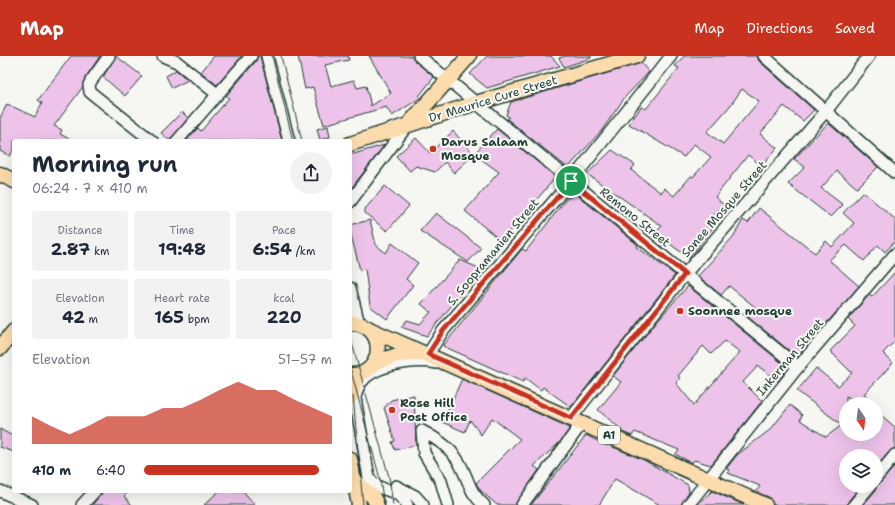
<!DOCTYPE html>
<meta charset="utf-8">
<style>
body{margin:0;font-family:"Shantell Sans",sans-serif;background:#f2f2f3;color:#1f2937;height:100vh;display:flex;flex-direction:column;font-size:15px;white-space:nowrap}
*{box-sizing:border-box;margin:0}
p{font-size:13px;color:#747a83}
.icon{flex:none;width:22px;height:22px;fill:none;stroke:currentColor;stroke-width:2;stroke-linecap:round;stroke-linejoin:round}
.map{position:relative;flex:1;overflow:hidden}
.sheet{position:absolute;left:12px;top:83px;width:340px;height:354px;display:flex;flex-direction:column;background:#fff;border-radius:4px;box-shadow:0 4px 16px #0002}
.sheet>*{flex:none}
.needle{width:26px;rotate:166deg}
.buttons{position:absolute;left:839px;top:341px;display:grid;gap:8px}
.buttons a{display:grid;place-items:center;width:44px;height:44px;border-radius:50%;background:#fff;box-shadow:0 4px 16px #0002;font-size:20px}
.pin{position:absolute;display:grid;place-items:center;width:34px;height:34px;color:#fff;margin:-17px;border:2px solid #fff;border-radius:50%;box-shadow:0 1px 4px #0007}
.round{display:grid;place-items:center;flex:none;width:42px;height:42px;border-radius:21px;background:#f2f2f3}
.summary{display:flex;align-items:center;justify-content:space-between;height:68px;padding:0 20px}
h1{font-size:22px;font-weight:700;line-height:30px}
.stats{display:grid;grid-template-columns:repeat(3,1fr);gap:6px;height:68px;padding:4px 20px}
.stats div{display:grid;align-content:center;border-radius:4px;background:#f2f2f3;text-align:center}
.stats b{font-size:17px;font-weight:700}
.stats small{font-size:11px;font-weight:400}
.stats p{font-size:11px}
.chart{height:112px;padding:8px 20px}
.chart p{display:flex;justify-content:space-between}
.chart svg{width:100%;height:72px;margin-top:4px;fill:#c8321e;opacity:.7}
ul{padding:0 20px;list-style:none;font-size:13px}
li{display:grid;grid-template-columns:64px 48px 1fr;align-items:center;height:30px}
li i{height:10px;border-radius:5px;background:#c8321e}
header{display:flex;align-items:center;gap:24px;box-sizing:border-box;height:56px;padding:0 20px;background:#c8321e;color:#fff}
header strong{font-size:19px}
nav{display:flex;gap:22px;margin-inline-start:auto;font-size:14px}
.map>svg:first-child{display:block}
.building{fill:#eec3ea;stroke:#1f3d34;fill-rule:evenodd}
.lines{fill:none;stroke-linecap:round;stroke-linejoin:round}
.minor-casing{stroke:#1f3d34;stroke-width:14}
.major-casing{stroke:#1f3d34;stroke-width:17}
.minor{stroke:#f6f6f2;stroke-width:11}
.major{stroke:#fcdcac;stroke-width:14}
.tram{stroke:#1f3d34;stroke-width:1}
.route-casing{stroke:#fff;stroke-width:8}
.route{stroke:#c8321e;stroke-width:5}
.poi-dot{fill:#c8321e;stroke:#f6f6f2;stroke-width:1.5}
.labels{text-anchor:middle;stroke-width:4;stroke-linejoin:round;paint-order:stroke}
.shield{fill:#f6f6f2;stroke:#60746d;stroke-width:1}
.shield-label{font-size:11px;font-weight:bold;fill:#1f3d34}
.street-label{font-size:12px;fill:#1f3d34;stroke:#f6f6f2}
.poi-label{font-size:12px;font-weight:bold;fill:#1f3d34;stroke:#f6f6f2;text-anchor:start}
</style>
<header>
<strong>Map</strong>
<nav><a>Map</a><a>Directions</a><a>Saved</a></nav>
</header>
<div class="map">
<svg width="895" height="449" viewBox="0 0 895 449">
<rect width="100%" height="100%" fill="#f6f6f2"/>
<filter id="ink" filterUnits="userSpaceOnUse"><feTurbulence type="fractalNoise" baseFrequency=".025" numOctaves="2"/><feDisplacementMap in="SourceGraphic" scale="8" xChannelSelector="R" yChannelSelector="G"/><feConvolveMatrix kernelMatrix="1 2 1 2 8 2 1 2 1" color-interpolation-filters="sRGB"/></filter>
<g filter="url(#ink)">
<g class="building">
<path d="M71,0H100L85,22L82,32L54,70L62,74L60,78L73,85H14V92L10,100L0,95V62L7,48L35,61L42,47L38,44Z"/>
<path d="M116,0L142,20L125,40L103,21Z"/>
<path d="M214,0H242L217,29L201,16Z"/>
<path d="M258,0H260L282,85H186L198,72L201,75L229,42L226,40L256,5Z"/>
<path d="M298,0H348L349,4L325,9L331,30L354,24L357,32L366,30L371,50L391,37L369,0H412L415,5L434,21L419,40L420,42L392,60L386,51L324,69L313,31L305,33Z"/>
<path d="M487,0H551L560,10L487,32L470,18Z"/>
<path d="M565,0H591V2L564,11L559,2Z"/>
<path d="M684,0H757L759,5L814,54L803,65L784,50L760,78L777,92L762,110L748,99L715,141L724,149L707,165L714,170L689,202L655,177L662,170L587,118L612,94L635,109L631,114L661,137L664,132L674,140L691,120L693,121L711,101L694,88L684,101L629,68L641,51L646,53L679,12L675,10ZM742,33L759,45L723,88L707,76L730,50Z"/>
<path d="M641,7L649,16L625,41L602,74L568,112L507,63L509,61L506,59L511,46Z"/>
<path d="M176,14L188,24L172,32L166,20Z"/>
<path d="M182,56L188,62L170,85L161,77Z"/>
<path d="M828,67L878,111L857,132L837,115L821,132L843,149L831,161L788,128L805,111L794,103Z"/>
<path d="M328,70L330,81L320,84L317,73Z"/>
<path d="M497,73L556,121L501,185L465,155L499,116L474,98Z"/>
<path d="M453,75L474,98L454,117L445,106L435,116L416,110L410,115L396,100L416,82L430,97Z"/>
<path d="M384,89L383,91L350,134V99Z"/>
<path d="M385,130L409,150L387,175L365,157V153Z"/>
<path d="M863,136L895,163V185L885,196L878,189L864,205L846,189L829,204L859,230L797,301L748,261L755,251L729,230L721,239L698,220L733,181L743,164L748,167L759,152L815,197L826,185L832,191L854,167L843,157Z"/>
<path d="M577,139L638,189L637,191L675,219L571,351L543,331L541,334L525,322L523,326L443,290L522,193L526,195L567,142Z"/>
<path d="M436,157L481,192L468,206L420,175Z"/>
<path d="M370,164L376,189L386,197L392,187L418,207L406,223L413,229L387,263L370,250L365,213L360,214L350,175V169Z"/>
<path d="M460,204L481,213L427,280L401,271L407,264L420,268L431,256L421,248Z"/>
<path d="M895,216V285L883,297L893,307L864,338L877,348H860L846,340V378H876V355L895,371V392L890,395L876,411V400H846V430H861L849,444L847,449H773L769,441L756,436L760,430L728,417L730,414L726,413L737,399L771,373L790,349L802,359L800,364L826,381L842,369L797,335L816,312L838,330L852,317L830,295L855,270L848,263L869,239L872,241Z"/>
<path d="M688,230L788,312L778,325L758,310L743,326L762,345L711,409L694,404L692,407L675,398L679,394L635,376L632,380L620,375L622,374L598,354L621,326L613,320L657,265ZM725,285L740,296L694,349L676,327L680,322L678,320L703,290L711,298Z"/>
<path d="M462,323L570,372L560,386L534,410L539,414L515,449H497L481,435L476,427L520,383L492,362L481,379L470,364L465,376L442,366Z"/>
<path d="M414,339L416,389L395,394L392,386L395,385L384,352L391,344Z"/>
<path d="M0,373L14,381V396L0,391Z"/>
<path d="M586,379L607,390L608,389L644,404L688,429L689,436L681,449H660L615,423L599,449H531Z"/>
<path d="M895,410V449H863L875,435L877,429L881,426Z"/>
<path d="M104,435H130L124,440L132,449H92Z"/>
<path d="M219,435H243L255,449H204Z"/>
<path d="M712,435L744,449H697Z"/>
</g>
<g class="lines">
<g class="minor-casing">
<g id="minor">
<path d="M109,0L91,25L89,29L90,36L152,85"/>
<path d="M163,0L177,6L217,38"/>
<path d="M267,0L289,85"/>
<path d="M419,0L798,311"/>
<path d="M764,0L895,117"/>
<path d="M177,85L251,0"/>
<path d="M350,146L406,71"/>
<path d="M350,232L359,268"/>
<path d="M428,298L443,275L571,125L671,0"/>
<path d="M571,362L685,218L826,55L869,0"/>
<path d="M876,422L895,399"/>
<path d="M396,430L415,440L423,449"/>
<path d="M0,435L32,449"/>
<path d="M82,449L95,435"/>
<path d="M407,449C398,431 378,437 369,422L355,342C356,338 357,333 359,330C370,308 416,303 437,307"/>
<path d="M448,449L441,425L424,397L422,375C439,384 454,394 462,412C470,428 470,437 484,449"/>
<path d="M522,449L582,367"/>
<path d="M688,449L798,311L895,198"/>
<path d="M854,449L870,430"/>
</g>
</g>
<g class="major-casing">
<g id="major">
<path d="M408,69L469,0"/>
<path d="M350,88L476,47L637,0"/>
<path d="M0,118L14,125"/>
<path d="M350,267C388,266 386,321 350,319"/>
<path d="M369,273L765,449"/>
<path d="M0,292L14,275"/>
<path d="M375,306L398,299L422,297"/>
<path d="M350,342L357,320"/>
<path d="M350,403L359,449"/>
<path d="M355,425L373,441L377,449"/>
</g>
</g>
<use href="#minor" class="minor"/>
<use href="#major" class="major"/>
<g class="tram">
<path d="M272,0L293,85"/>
<path d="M281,0L302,85"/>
<path d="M350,280L389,421L393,449"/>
<path d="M350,311L380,423L384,449"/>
<path d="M353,340L363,449"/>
</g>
</g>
</g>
<g class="lines" filter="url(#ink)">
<g class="route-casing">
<path id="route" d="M571,125L685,218L571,362L428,298L443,275Z"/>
</g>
<use href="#route" class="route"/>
</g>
<g class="poi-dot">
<circle cx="433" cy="93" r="4"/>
<circle cx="680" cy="255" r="4"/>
<circle cx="392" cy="354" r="4"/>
</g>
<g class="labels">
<rect class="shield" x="598" y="370" width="22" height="18" rx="3"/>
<g class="shield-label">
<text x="609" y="383">A1</text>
</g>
<g class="street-label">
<text transform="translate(493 43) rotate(-17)" y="4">Dr Maurice Cure Street</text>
<text transform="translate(724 153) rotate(-49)" y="4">Sonee Mosque Street</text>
<text transform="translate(635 161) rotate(39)" y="4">Remono Street</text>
<text transform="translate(493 196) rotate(-50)" y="4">S. Soopramanien Street</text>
<text transform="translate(790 301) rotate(-50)" y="4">Inkerman Street</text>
</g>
<g class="poi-label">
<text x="441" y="90">Darus Salaam<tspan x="441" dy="14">Mosque</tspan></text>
<text x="688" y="259">Soonnee mosque</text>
<text x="400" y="351">Rose Hill<tspan x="400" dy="14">Post Office</tspan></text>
</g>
</g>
</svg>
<div class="buttons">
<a><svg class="needle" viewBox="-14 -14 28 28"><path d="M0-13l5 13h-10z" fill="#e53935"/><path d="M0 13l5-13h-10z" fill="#747a83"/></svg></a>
<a><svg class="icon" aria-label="layers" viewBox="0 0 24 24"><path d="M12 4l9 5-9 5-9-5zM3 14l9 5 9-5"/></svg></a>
</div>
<div class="pin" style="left:571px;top:125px;background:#1e9e55"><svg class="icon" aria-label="arrive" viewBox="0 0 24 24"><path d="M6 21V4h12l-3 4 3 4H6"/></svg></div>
<section class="sheet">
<div class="summary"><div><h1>Morning run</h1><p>06:24 · 7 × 410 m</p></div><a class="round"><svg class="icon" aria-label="share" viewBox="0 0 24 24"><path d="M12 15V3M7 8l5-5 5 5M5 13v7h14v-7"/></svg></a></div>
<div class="stats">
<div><p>Distance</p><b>2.87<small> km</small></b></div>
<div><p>Time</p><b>19:48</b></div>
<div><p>Pace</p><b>6:54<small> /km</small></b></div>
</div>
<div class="stats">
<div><p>Elevation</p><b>42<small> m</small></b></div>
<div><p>Heart rate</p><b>165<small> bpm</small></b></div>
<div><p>kcal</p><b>220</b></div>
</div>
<div class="chart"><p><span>Elevation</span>51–57 m</p>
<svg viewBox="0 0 160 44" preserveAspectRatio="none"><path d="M0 44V27L10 33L20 38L30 33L40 27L50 27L60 27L70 22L80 22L90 17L100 11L110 6L120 11L130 11L140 17L150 22L160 27V44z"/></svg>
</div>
<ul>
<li><b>410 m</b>6:40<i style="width:93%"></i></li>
</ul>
</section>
</div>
